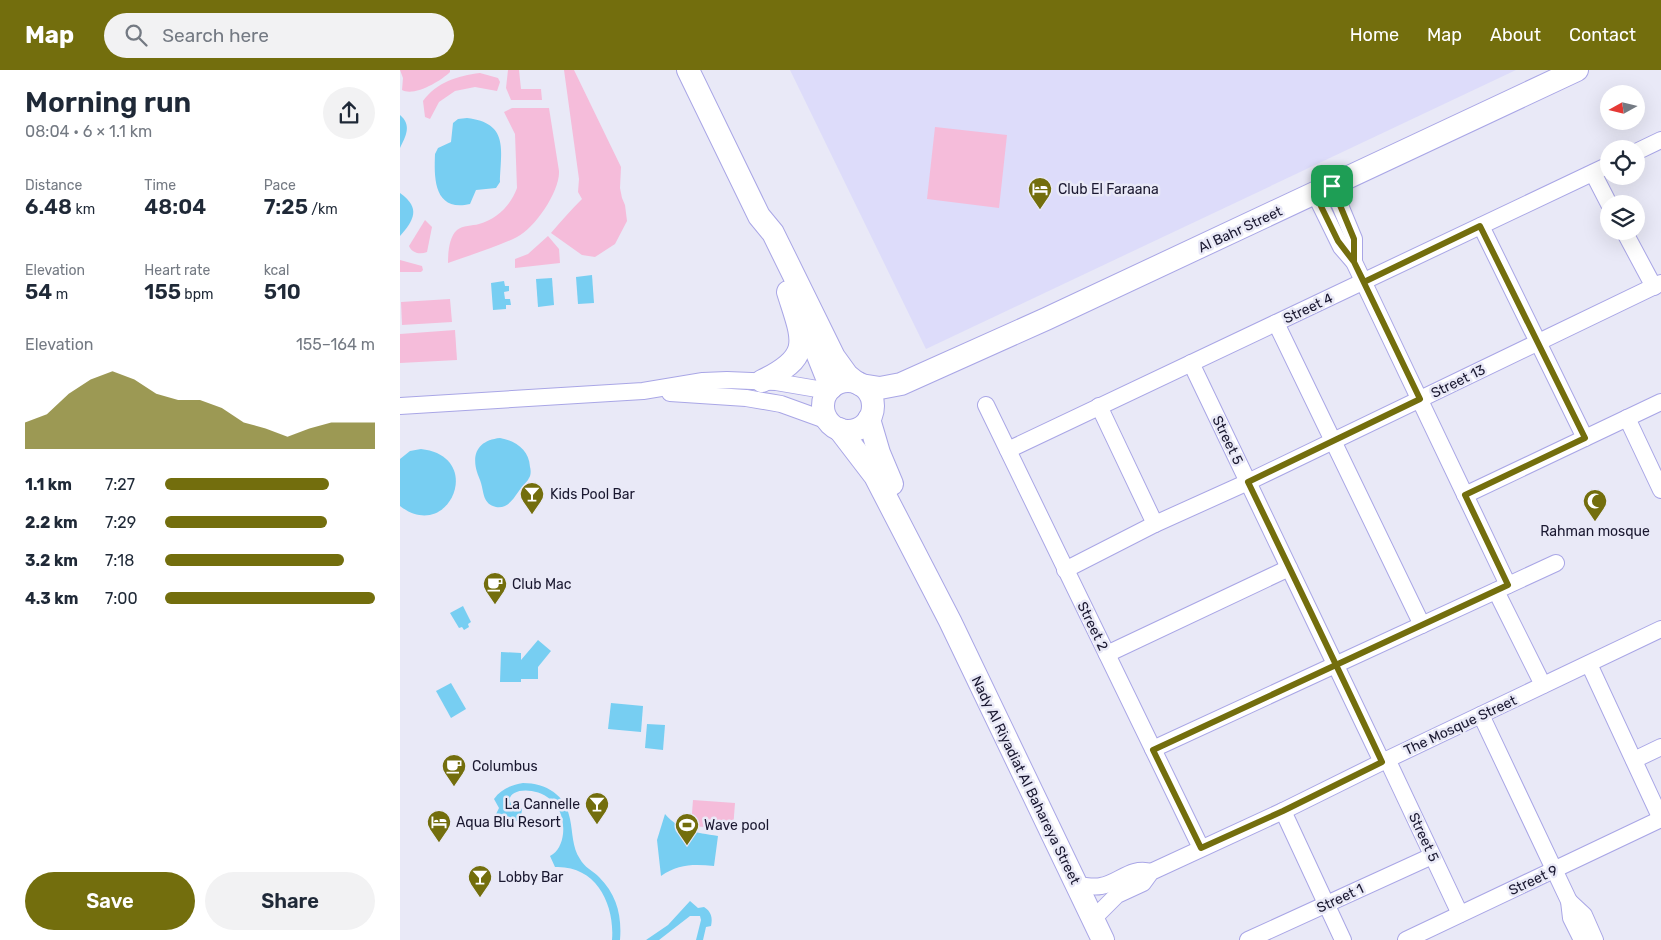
<!DOCTYPE html>
<meta charset="utf-8">
<style>
body{margin:0;font-family:Rubik,sans-serif;background:#f2f2f3;color:#1f2937;height:100vh;display:flex;flex-direction:column;font-size:19px;white-space:nowrap}
*{box-sizing:border-box;margin:0}
p{font-size:16px;color:#747a83}
.icon{flex:none;width:28px;height:28px;fill:none;stroke:currentColor;stroke-width:2;stroke-linecap:round;stroke-linejoin:round}
.map{position:relative;flex:1;overflow:hidden}
.side{display:flex;flex-direction:column;background:#fff;width:400px}
.side>*{flex:none}
.needle{width:32px;rotate:262deg}
.buttons{position:absolute;left:1200px;top:15px;display:grid;gap:10px}
.buttons a{display:grid;place-items:center;width:45px;height:45px;border-radius:50%;background:#fff;box-shadow:0 5px 20px #0002;font-size:25px}
.pin{position:absolute;display:grid;place-items:center;width:42px;height:42px;color:#fff;margin:-21px;border-radius:10px;box-shadow:0 2px 8px #0006}
.round{display:grid;place-items:center;flex:none;width:52px;height:52px;border-radius:26px;background:#f2f2f3}
.headline{display:flex;align-items:center;justify-content:space-between;height:85px;padding:0 25px}
h1{font-size:28px;font-weight:600;line-height:38px}
.stats{display:grid;grid-template-columns:repeat(3,1fr);gap:8px;height:85px;padding:5px 25px}
.stats div{display:grid;align-content:center}
.stats b{font-size:21px;font-weight:600}
.stats small{font-size:14px;font-weight:400}
.stats p{font-size:14px}
.chart{height:140px;padding:10px 25px}
.chart p{display:flex;justify-content:space-between}
.chart svg{width:100%;height:90px;margin-top:5px;fill:#736e0d;opacity:.7}
.primary-button{display:flex;gap:10px;margin-top:auto;padding:10px 25px}
.primary-button a{flex:1;height:58px;border-radius:30px;background:#736e0d;color:#fff;font-size:20px;font-weight:600;line-height:58px;text-align:center}
.primary-button a+a{background:#f2f2f3;color:#1f2937}
ul{padding:0 25px;list-style:none;font-size:16px}
li{display:grid;grid-template-columns:80px 60px 1fr;align-items:center;height:38px}
li i{height:12px;border-radius:6px;background:#736e0d}
header{display:flex;align-items:center;gap:30px;box-sizing:border-box;height:70px;padding:0 25px;background:#736e0d;color:#fff}
header strong{font-size:24px}
nav{display:flex;gap:28px;margin-inline-start:auto;font-size:18px}
.search{width:350px;height:45px;background:#f2f2f3;display:flex;align-items:center;gap:12px;box-sizing:border-box;padding:0 18px;border-radius:28px;color:#747a83;font-size:19px}
main{display:flex;flex:1;min-height:0}
.map>svg:first-child{display:block}
.built{fill:#dddcfa}
.green{fill:#f5bcda}
.water{fill:#77cef2}
.lines{fill:none;stroke-linecap:round;stroke-linejoin:round}
.street-casing{stroke:#a9a6e6;stroke-width:18}
.secondary-casing{stroke:#a9a6e6;stroke-width:24}
.street{stroke:#fff;stroke-width:16}
.secondary{stroke:#fff;stroke-width:22}
.route-casing{stroke:#fff;stroke-width:10}
.route{stroke:#736e0d;stroke-width:6}
.labels{text-anchor:middle;stroke-width:5;stroke-linejoin:round;paint-order:stroke}
.poi-label{font-size:14px;fill:#1a1830;stroke:#e9e9f7;text-anchor:start}
.street-label{font-size:14px;fill:#1a1830;stroke:#e9e9f7}
</style>
<header>
<strong>Map</strong>
<div class="search"><svg class="icon" aria-label="search" viewBox="0 0 24 24"><circle cx="10" cy="10" r="6"/><path d="M15 15l6 6"/></svg>Search here</div>
<nav><a>Home</a><a>Map</a><a>About</a><a>Contact</a></nav>
</header>
<main>
<section class="side">
<div class="headline"><div><h1>Morning run</h1><p>08:04 · 6 × 1.1 km</p></div><a class="round"><svg class="icon" aria-label="share" viewBox="0 0 24 24"><path d="M12 15V3M7 8l5-5 5 5M5 13v7h14v-7"/></svg></a></div>
<div class="stats">
<div><p>Distance</p><b>6.48<small> km</small></b></div>
<div><p>Time</p><b>48:04</b></div>
<div><p>Pace</p><b>7:25<small> /km</small></b></div>
</div>
<div class="stats">
<div><p>Elevation</p><b>54<small> m</small></b></div>
<div><p>Heart rate</p><b>155<small> bpm</small></b></div>
<div><p>kcal</p><b>510</b></div>
</div>
<div class="chart"><p><span>Elevation</span>155–164 m</p>
<svg viewBox="0 0 160 44" preserveAspectRatio="none"><path d="M0 44V31L10 27L20 17L30 10L40 6L50 10L60 17L70 20L80 20L90 24L100 31L110 34L120 38L130 34L140 31L150 31L160 31V44z"/></svg>
</div>
<ul>
<li><b>1.1 km</b>7:27<i style="width:78%"></i></li>
<li><b>2.2 km</b>7:29<i style="width:77%"></i></li>
<li><b>3.2 km</b>7:18<i style="width:85%"></i></li>
<li><b>4.3 km</b>7:00<i style="width:100%"></i></li>
</ul>
<div class="primary-button"><a>Save</a><a>Share</a></div>
</section>
<div class="map">
<svg width="1261" height="870" viewBox="0 0 1261 870">
<rect width="100%" height="100%" fill="#e9e9f7"/>
<path class="built" d="M390,0H1116L526,279Z"/>
<g class="green">
<path d="M0,0H50V2C41,11 14,27 2,20L3,8Z"/>
<path d="M108,0H119L121,19H141L142,30H111L106,18Z"/>
<path d="M164,0H174L221,97L220,118L222,128L225,135L227,151L215,174L195,187L182,185L151,163C161,151 171,140 182,129L178,122L179,109Z"/>
<path d="M80,3L98,8L100,12L97,21L75,17L55,21L39,32L30,49L25,47L23,31C37,12 57,6 80,3Z"/>
<path d="M112,38H149L159,101C160,121 135,158 117,167C95,178 70,185 48,193C48,183 49,167 57,160C63,155 72,156 79,154C97,149 111,135 117,118L115,64L104,42Z"/>
<path d="M535,57L607,65L599,138L527,129Z"/>
<path d="M25,150L32,157L27,182C20,185 12,183 9,176Z"/>
<path d="M148,166L159,179L160,193L115,198V189L128,184Z"/>
<path d="M0,190L22,196L23,200L21,202H0Z"/>
<path d="M50,229L52,252L2,255L1,232Z"/>
<path d="M55,260L57,290L0,293V264Z"/>
<path d="M293,730L335,733L333,759L291,756Z"/>
</g>
<g class="water">
<path d="M0,45C12,55 6,66 0,78Z"/>
<path d="M67,48C109,53 101,79 100,112L96,118L76,120L70,134C34,142 34,109 35,84L38,78L51,72L53,53L58,49Z"/>
<path d="M0,123C21,138 14,150 0,166Z"/>
<path d="M192,205L194,233L178,234L176,207Z"/>
<path d="M152,208L154,235L138,237L136,209Z"/>
<path d="M104,211L105,216H109V221L104,222L105,229H110L111,235H106V239L93,240L91,213Z"/>
<path d="M100,368C116,371 129,380 130,397C131,400 131,406 129,408C128,411 124,414 122,417C115,425 110,439 96,437C83,434 84,423 81,413C80,409 78,406 77,402C71,382 80,370 100,368Z"/>
<path d="M21,379C86,386 49,474 0,436V389L10,381Z"/>
<path d="M63,536L71,552L68,554L69,557L64,560L62,557L59,558L50,543Z"/>
<path d="M138,570L151,581L138,597V609H121V612H100L101,582L121,583V590Z"/>
<path d="M51,613L66,639L51,648L36,621Z"/>
<path d="M211,633L243,636L241,662L208,659Z"/>
<path d="M247,654L265,655L263,680L245,678Z"/>
<path d="M123,713C146,713 166,725 170,749C173,763 172,777 180,789C184,797 193,801 199,807C217,825 222,846 220,870H212C215,834 196,795 155,797L150,786C158,782 162,773 163,764C168,712 100,713 111,734L119,736L122,739L121,747C114,754 105,759 95,753L94,748L99,738L94,729C101,719 111,715 123,713Z"/>
<path d="M265,744C281,762 295,762 318,766L314,796C294,794 278,794 261,806L257,770Z"/>
<path d="M290,831L298,838L304,837C311,841 313,848 311,856L306,857L303,870H296L301,850L300,846H290L259,870H246L268,855Z"/>
</g>
<g class="lines">
<g class="street-casing">
<g id="street">
<path d="M1236,82L1261,70"/>
<path d="M1193,103L1209,134"/>
<path d="M932,116L954,169V192"/>
<path d="M915,124L941,177L954,192L1108,515"/>
<path d="M1081,156L1185,368"/>
<path d="M1224,161L1254,217"/>
<path d="M876,253L1022,555"/>
<path d="M791,293L982,692"/>
<path d="M270,323L346,328L381,334L428,351"/>
<path d="M586,335L801,778"/>
<path d="M0,336L243,321L303,311L327,310L376,312L429,321"/>
<path d="M699,336L755,454"/>
<path d="M1227,348L1261,420"/>
<path d="M608,380L1209,95"/>
<path d="M1065,425L1261,332"/>
<path d="M665,500L755,454L848,412L1261,213"/>
<path d="M1096,521L1143,615"/>
<path d="M707,584L889,498"/>
<path d="M1189,594L1261,749"/>
<path d="M1081,645L1169,831L1171,848L1182,870"/>
<path d="M753,679L1156,493"/>
<path d="M987,689L1060,844"/>
<path d="M1234,690L1261,677"/>
<path d="M883,741L943,870"/>
<path d="M676,815C684,815 693,818 701,816C719,813 731,796 751,802"/>
<path d="M1169,831L1184,845L1195,870"/>
<path d="M693,849L717,825L743,813L751,802L883,741L982,692L1261,559"/>
<path d="M848,870L1032,786"/>
<path d="M1006,870L1261,749"/>
</g>
</g>
<g class="secondary-casing">
<g id="secondary">
<path d="M288,0L359,146L373,163L434,287L447,305L457,313"/>
<path d="M413,273L431,318"/>
<path d="M362,311C414,286 403,270 388,222"/>
<circle cx="448" cy="336" r="25"/>
<path d="M461,315L480,318L501,314L646,249L1177,0"/>
<path d="M469,349L479,383L492,414"/>
<path d="M439,359L475,406L550,551L703,870"/>
</g>
</g>
<use href="#street" class="street"/>
<use href="#secondary" class="secondary"/>
</g>
<g class="lines">
<g class="route-casing">
<path id="route" d="M932,116L954,169V192L1020,329L848,412C893,505 938,598 982,692L883,741L801,778L753,680L1108,515L1065,425L1185,368L1080,156L964,212L954,192L938,171L915,124L932,116"/>
</g>
<use href="#route" class="route"/>
</g>
<defs>
<g id="hotel-pin" transform="scale(1.25)"><path d="M0 17L-7.5 6A9.5 9.5 0 1 1 7.5 6Z" fill="#736e0d" stroke="#e9e9f7"/><path d="M-6-4.5h1.5V1H6V5H4.5V3h-9V5H-6ZM-4 0a1.8 1.8 0 1 1 3.6 0ZM.5 0V-2.5h3Q6-2.5 6 0Z" fill="#fff"/></g>
<g id="bar-pin" transform="scale(1.25)"><path d="M0 17L-7.5 6A9.5 9.5 0 1 1 7.5 6Z" fill="#736e0d" stroke="#e9e9f7"/><path d="M-6-5H6L.8 .8V4.5H3.5V6h-7V4.5H-.8V.8Z" fill="#fff"/></g>
<g id="mosque-pin" transform="scale(1.25)"><path d="M0 17L-7.5 6A9.5 9.5 0 1 1 7.5 6Z" fill="#736e0d" stroke="#e9e9f7"/><path d="M3.5-4.9A6 6 0 1 0 3.5 4.9A5 5 0 1 1 3.5-4.9Z" fill="#fff"/></g>
<g id="cafe-pin" transform="scale(1.25)"><path d="M0 17L-7.5 6A9.5 9.5 0 1 1 7.5 6Z" fill="#736e0d" stroke="#e9e9f7"/><path d="M-5.5-4.5H6V0H3Q3 3.5 0 3.5H-2.5Q-5.5 3.5-5.5 0ZM3-3.2v2h1.7v-2ZM-6 4.5H4V6H-6Z" fill="#fff"/></g>
<g id="stadium-pin" transform="scale(1.25)"><path d="M0 17L-7.5 6A9.5 9.5 0 1 1 7.5 6Z" fill="#736e0d" stroke="#e9e9f7"/><path d="M0-5a6.5 5 0 1 0 0 10a6.5 5 0 1 0 0-10ZM-3.5-1.8h7v3.6h-7Z" fill="#fff"/></g>
</defs>
<g fill-rule="evenodd">
<use href="#hotel-pin" x="640" y="119"/>
<use href="#bar-pin" x="132" y="424"/>
<use href="#mosque-pin" x="1195" y="431"/>
<use href="#cafe-pin" x="95" y="514"/>
<use href="#cafe-pin" x="54" y="696"/>
<use href="#bar-pin" x="197" y="734"/>
<use href="#hotel-pin" x="39" y="752"/>
<use href="#stadium-pin" x="287" y="755"/>
<use href="#bar-pin" x="80" y="807"/>
</g>
<g class="labels">
<g class="poi-label">
<text x="658" y="124">Club El Faraana</text>
<text x="150" y="429">Kids Pool Bar</text>
<text x="1195" y="466" text-anchor="middle">Rahman mosque</text>
<text x="112" y="519">Club Mac</text>
<text x="72" y="701">Columbus</text>
<text x="180" y="739" text-anchor="end">La Cannelle</text>
<text x="56" y="757">Aqua Blu Resort</text>
<text x="304" y="760">Wave pool</text>
<text x="98" y="812">Lobby Bar</text>
</g>
<g class="street-label">
<text transform="translate(840 159) rotate(-25)" y="5">Al Bahr Street</text>
<text transform="translate(908 238) rotate(-25)" y="5">Street 4</text>
<text transform="translate(1058 311) rotate(-26)" y="5">Street 13</text>
<text transform="translate(828 370) rotate(64)" y="5">Street 5</text>
<text transform="translate(693 556) rotate(64)" y="5">Street 2</text>
<text transform="translate(1060 655) rotate(-25)" y="5">The Mosque Street</text>
<text transform="translate(626 710) rotate(64)" y="5">Nady Al Riyadiat Al Bahareya Street</text>
<text transform="translate(1024 767) rotate(65)" y="5">Street 5</text>
<text transform="translate(1133 810) rotate(-25)" y="5">Street 9</text>
<text transform="translate(940 828) rotate(-25)" y="5">Street 1</text>
</g>
</g>
</svg>
<div class="buttons">
<a><svg class="needle" viewBox="-14 -14 28 28"><path d="M0-13l5 13h-10z" fill="#e53935"/><path d="M0 13l5-13h-10z" fill="#747a83"/></svg></a>
<a><svg class="icon" aria-label="locate" viewBox="0 0 24 24"><circle cx="12" cy="12" r="6"/><path d="M12 2v4M12 18v4M2 12h4M18 12h4"/></svg></a>
<a><svg class="icon" aria-label="layers" viewBox="0 0 24 24"><path d="M12 4l9 5-9 5-9-5zM3 14l9 5 9-5"/></svg></a>
</div>
<div class="pin" style="left:932px;top:116px;background:#1e9e55"><svg class="icon" aria-label="arrive" viewBox="0 0 24 24"><path d="M6 21V4h12l-3 4 3 4H6"/></svg></div>
</div>
</main>
